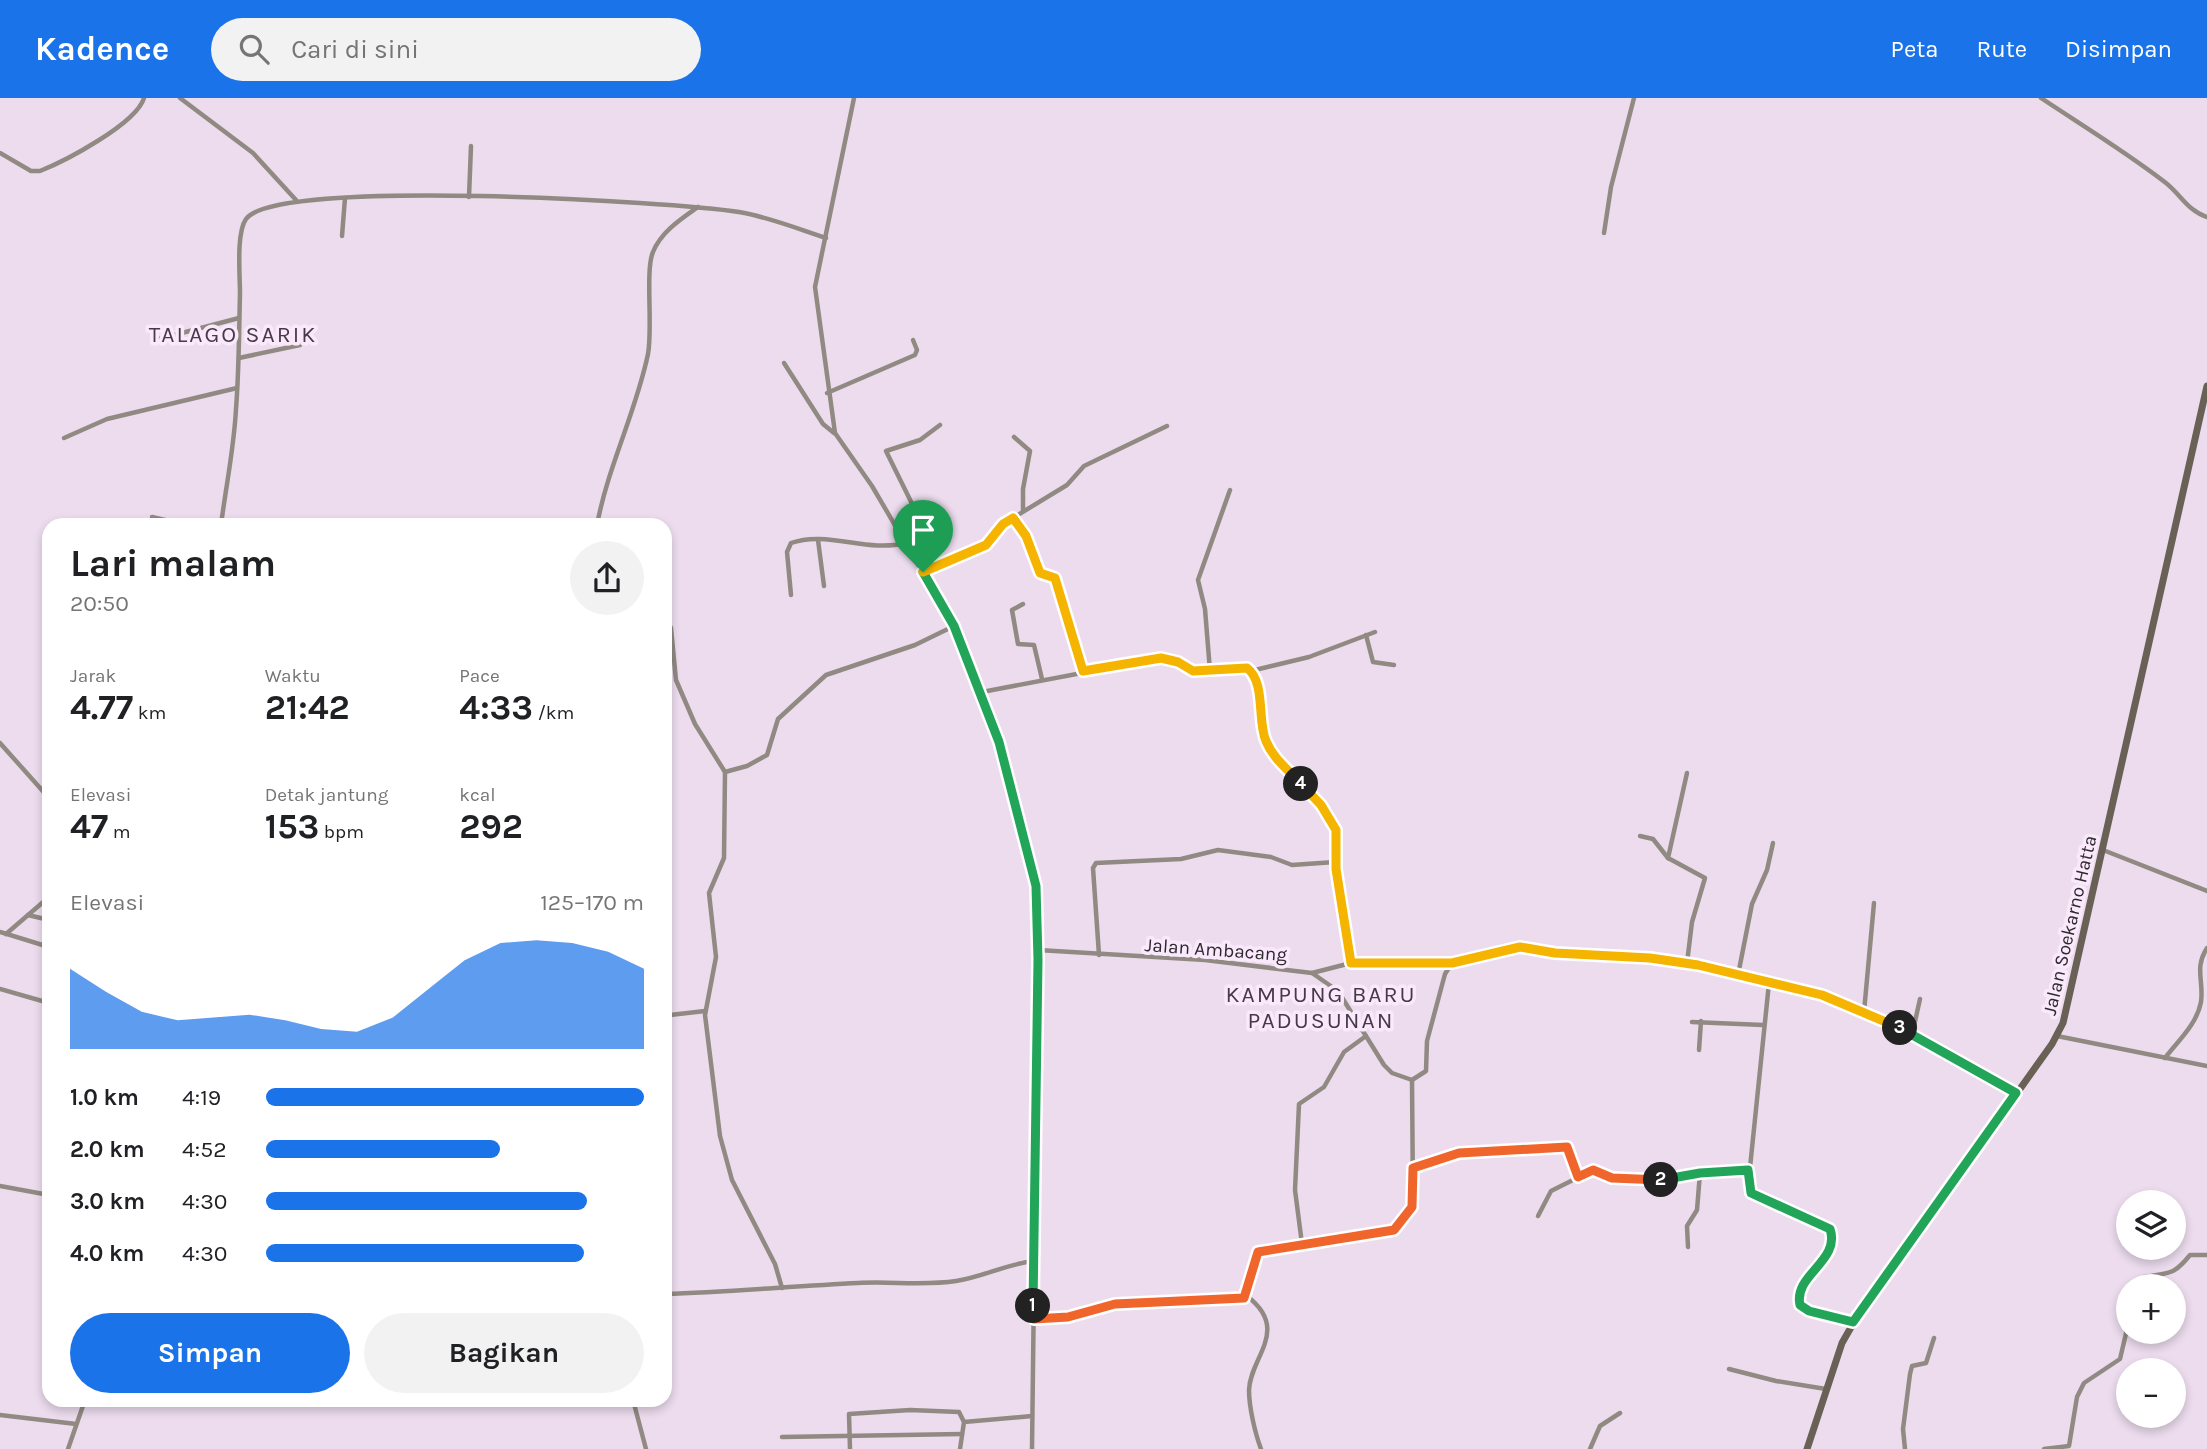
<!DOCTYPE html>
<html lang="id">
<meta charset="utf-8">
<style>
body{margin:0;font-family:Karla,sans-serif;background:#f2f2f2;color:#202124;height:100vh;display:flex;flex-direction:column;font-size:26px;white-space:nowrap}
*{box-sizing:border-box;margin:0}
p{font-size:23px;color:#757577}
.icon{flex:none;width:38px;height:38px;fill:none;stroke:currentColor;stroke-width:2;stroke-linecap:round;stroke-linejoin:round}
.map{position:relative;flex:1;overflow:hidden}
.details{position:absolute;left:42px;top:420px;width:630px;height:889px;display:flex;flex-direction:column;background:#fff;border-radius:21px;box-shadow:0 4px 10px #0003}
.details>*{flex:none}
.fabs{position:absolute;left:2116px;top:1092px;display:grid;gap:14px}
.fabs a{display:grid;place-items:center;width:70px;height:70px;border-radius:50%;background:#fff;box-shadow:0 4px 10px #0003;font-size:35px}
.pin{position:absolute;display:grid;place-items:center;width:60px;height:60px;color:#fff;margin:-72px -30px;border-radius:50% 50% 50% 0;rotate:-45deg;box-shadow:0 0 7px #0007}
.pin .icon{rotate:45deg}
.km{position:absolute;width:35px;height:35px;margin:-18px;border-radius:50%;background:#222;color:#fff;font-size:19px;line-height:35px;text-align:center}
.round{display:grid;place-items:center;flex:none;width:74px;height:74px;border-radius:37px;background:#f2f2f2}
.headline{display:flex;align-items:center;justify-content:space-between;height:119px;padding:0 28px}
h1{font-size:38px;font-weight:700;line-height:52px}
.figures{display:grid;grid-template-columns:repeat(3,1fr);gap:10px;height:119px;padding:7px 28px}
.figures div{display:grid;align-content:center}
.figures b{font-size:35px;font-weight:700}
.figures small{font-size:19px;font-weight:400}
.figures p{font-size:19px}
.chart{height:196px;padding:14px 28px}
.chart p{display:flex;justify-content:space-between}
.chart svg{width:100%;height:126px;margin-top:7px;fill:#1a73e8;opacity:.7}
.primary-button{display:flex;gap:14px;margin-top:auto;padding:14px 28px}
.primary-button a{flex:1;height:80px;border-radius:42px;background:#1a73e8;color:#fff;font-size:28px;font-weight:700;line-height:80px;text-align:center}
.primary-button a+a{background:#f2f2f2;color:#202124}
ul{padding:0 28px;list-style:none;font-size:23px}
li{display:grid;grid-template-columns:112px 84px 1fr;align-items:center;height:52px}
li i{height:18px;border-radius:9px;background:#1a73e8}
header{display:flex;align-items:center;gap:42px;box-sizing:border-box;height:98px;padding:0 35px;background:#1a73e8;color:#fff}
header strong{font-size:33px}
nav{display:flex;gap:38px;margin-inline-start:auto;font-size:24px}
.search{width:490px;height:63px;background:#f2f2f2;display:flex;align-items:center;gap:18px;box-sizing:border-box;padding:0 24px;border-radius:38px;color:#757577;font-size:26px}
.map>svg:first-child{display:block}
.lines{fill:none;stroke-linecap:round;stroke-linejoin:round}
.street{stroke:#918a83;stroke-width:4.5}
.secondary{stroke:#6a6156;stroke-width:7}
.split-1-casing{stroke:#fff;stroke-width:14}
.split-2-casing{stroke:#fff;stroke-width:14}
.split-3-casing{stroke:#fff;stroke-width:14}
.split-4-casing{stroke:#fff;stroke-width:14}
.split-5-casing{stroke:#fff;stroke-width:14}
.split-1{stroke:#22a559;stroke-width:9}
.split-2{stroke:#f0652b;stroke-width:9}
.split-3{stroke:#22a559;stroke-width:9}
.split-4{stroke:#f5b400;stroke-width:9}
.split-5{stroke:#f5b400;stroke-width:9}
.labels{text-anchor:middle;stroke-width:7;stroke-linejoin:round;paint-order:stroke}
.street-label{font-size:19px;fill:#2f2930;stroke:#f9e9fb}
.quarter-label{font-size:23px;letter-spacing:2px;fill:#473a48;stroke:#f9e9fb}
</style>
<header>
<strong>Kadence</strong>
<div class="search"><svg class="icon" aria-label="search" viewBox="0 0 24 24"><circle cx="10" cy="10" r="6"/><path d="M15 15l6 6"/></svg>Cari di sini</div>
<nav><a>Peta</a><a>Rute</a><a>Disimpan</a></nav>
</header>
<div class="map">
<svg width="2207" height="1351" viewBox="0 0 2207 1351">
<rect width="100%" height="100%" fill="#ecdcee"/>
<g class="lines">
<g class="street">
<path d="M180,0L253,55L296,102"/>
<path d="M854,0L815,189L835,335L872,388L954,528L982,594L999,644L1030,762L1036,788L1038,862L1032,1351"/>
<path d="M2041,0C2083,28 2126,54 2166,85C2181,97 2188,113 2207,119"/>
<path d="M0,55L31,73H40C65,63 136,26 144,0"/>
<path d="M469,99L471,48"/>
<path d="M1604,135L1611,89L1634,0"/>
<path d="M342,138L345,100"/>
<path d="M159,241L239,220"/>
<path d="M239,260L300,247"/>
<path d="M784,265L823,326L834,335"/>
<path d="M827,295L915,257L917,252L913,242"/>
<path d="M1014,339L1030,353L1023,391V413"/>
<path d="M64,340L107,321L237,290"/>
<path d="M152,419L187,427"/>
<path d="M1013,420L1026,438L1040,475L1055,480L1083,573"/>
<path d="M221,427C226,388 234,350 236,311C239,273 239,234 240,195C240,178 236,135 246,121C276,79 676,104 739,114C769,119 798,131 826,140"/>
<path d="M597,427C608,368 636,314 648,256C653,229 645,172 653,154C661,134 681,121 698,109"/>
<path d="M818,442L824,488"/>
<path d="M939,467L924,443L922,426L886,353L920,342L940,327"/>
<path d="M923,474L986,447L1003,426L1067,387L1084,368L1167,328"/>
<path d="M791,497L787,454L791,445C827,432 867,455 905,445"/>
<path d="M1023,506L1012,512L1018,546L1034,547L1042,581"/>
<path d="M665,518L671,530L676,582L695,626L725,674L724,760L709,795L716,859L705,917L720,1038L732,1082L775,1166L782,1190"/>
<path d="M1366,537L1373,564L1394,567"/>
<path d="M1210,573L1205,511L1198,482L1230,392"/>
<path d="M1251,573L1309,559L1375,534"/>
<path d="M982,594L1161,560C1174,563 1186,574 1199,574C1216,574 1235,566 1251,573L1268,649L1334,725L1336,771L1351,865L1312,875"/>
<path d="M0,645L49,700"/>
<path d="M725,674L747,668L767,657L778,621L826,577L915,547L954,528"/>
<path d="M1687,675L1668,760L1705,780L1692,824L1687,865"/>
<path d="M1640,738L1653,741L1668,760"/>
<path d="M2103,752L2207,793"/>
<path d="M28,817L49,822"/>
<path d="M0,834L49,849"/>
<path d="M6,836L49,799"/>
<path d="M1038,852L1205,862L1312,875L1338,893L1384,967L1392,975L1412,982L1426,973L1427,943L1445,876L1452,865L1460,861L1520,849L1555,855L1650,860L1726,873L1844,905L1900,930L2016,995"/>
<path d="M1099,857L1093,770L1096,765L1181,761L1218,752L1271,759L1292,767L1335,764"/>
<path d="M1351,865H1452"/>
<path d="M1738,877L1752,806L1767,772L1773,745"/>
<path d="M1769,885L1748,1089L1755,1097L1830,1131C1841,1162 1793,1177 1800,1207L1809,1213L1854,1224"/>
<path d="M0,891L49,905"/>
<path d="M1864,914L1874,805"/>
<path d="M670,917L705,913"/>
<path d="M1692,924L1763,927"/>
<path d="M1912,937L1920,901"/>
<path d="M2057,938L2207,968"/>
<path d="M1699,952L1701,923"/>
<path d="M2165,960C2178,943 2197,926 2201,904C2204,883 2194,870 2207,850"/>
<path d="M1413,1070L1459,1055L1567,1049L1578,1079"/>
<path d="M0,1088L49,1097"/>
<path d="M1538,1118L1551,1093L1593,1072L1613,1080L1663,1082L1700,1075L1748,1072"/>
<path d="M1302,1146L1295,1092L1299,1006L1324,989L1344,954L1366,938"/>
<path d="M1688,1149L1687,1128L1697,1112L1700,1075"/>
<path d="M2138,1188L2144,1179C2170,1174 2173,1178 2190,1157H2207"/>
<path d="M665,1196C729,1194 794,1188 858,1185C890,1183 924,1188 956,1183C983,1179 1006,1166 1034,1163"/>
<path d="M1247,1198C1291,1232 1250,1259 1249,1292C1249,1309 1255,1335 1261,1351"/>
<path d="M1034,1221L1068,1219L1115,1206L1244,1200L1258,1154L1394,1132L1413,1104L1412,982"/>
<path d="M1729,1271L1776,1283L1826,1291"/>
<path d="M633,1302L646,1351"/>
<path d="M0,1317L76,1326"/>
<path d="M964,1324L1032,1318"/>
<path d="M782,1339L962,1336"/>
<path d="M68,1351L85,1302"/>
<path d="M850,1351L849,1316L910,1312L959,1314L964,1324L960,1351"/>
<path d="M1590,1351L1600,1328L1620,1315"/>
<path d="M1905,1351L1903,1331L1910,1276L1912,1268L1926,1265L1934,1240"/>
<path d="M2044,1351L2069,1348L2077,1299L2084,1285L2120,1261L2128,1227"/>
</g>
<path class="secondary" d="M1807,1351L1842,1245L1854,1224L2052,946L2063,925L2207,288"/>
</g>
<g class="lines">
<g class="split-1-casing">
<path id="split-1" d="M923,474L954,528L999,644L1036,788L1038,862L1033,1208"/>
</g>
<g class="split-2-casing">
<path id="split-2" d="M1033,1208L1034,1221L1068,1219L1115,1206L1244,1200L1258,1154L1394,1132L1412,1109L1413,1070L1459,1055L1567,1049L1578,1079L1593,1072L1612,1080L1661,1082"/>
</g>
<g class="split-3-casing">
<path id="split-3" d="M1661,1082L1700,1075L1748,1072L1751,1095L1830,1131C1841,1163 1793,1177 1800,1207L1809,1213L1853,1224L2016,995L1900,930"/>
</g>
<g class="split-4-casing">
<path id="split-4" d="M1301,686L1321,707L1336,732V771L1351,865H1452L1520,849L1555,855L1650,860L1698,867L1822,897L1900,930"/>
</g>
<g class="split-5-casing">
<path id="split-5" d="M923,474L986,447L1003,426L1013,420L1026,438L1040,475L1055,480L1083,573L1161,560L1178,564L1193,573L1247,570C1266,584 1257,624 1266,643C1273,661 1289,672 1301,686"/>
</g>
<use href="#split-1" class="split-1"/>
<use href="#split-2" class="split-2"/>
<use href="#split-3" class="split-3"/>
<use href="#split-4" class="split-4"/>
<use href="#split-5" class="split-5"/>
</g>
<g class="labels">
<g class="street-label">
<text transform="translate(2069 827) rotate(-77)" y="7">Jalan Soekarno Hatta</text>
<text transform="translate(1216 851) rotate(4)" y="7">Jalan Ambacang</text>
</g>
<g class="quarter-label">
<text x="233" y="244">TALAGO SARIK</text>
<text x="1321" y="904">KAMPUNG BARU<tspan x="1321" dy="26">PADUSUNAN</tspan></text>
</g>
</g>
</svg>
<div class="fabs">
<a><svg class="icon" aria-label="layers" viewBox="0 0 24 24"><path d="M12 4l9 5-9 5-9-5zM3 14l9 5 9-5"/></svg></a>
<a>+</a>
<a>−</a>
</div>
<div class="pin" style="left:923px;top:474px;background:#1e9e55"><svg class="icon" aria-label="arrive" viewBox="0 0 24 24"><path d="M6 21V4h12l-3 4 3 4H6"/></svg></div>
<b class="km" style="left:1033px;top:1208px">1</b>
<b class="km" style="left:1661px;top:1082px">2</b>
<b class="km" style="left:1900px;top:930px">3</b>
<b class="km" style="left:1301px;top:686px">4</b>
<section class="details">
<div class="headline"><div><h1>Lari malam</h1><p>20:50</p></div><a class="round"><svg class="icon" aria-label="share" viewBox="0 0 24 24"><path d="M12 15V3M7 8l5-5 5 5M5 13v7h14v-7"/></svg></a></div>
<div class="figures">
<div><p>Jarak</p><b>4.77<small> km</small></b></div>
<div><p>Waktu</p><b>21:42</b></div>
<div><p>Pace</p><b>4:33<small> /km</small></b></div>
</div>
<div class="figures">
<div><p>Elevasi</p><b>47<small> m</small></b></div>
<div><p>Detak jantung</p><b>153<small> bpm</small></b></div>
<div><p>kcal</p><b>292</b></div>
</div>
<div class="chart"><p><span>Elevasi</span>125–170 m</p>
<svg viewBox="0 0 160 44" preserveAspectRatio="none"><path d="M0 44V16L10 24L20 31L30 34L40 33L50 32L60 34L70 37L80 38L90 33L100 23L110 13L120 7L130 6L140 7L150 10L160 16V44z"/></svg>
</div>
<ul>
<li><b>1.0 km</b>4:19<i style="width:100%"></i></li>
<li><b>2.0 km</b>4:52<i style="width:62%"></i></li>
<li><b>3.0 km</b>4:30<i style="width:85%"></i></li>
<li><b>4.0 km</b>4:30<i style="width:84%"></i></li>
</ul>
<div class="primary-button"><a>Simpan</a><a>Bagikan</a></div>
</section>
</div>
